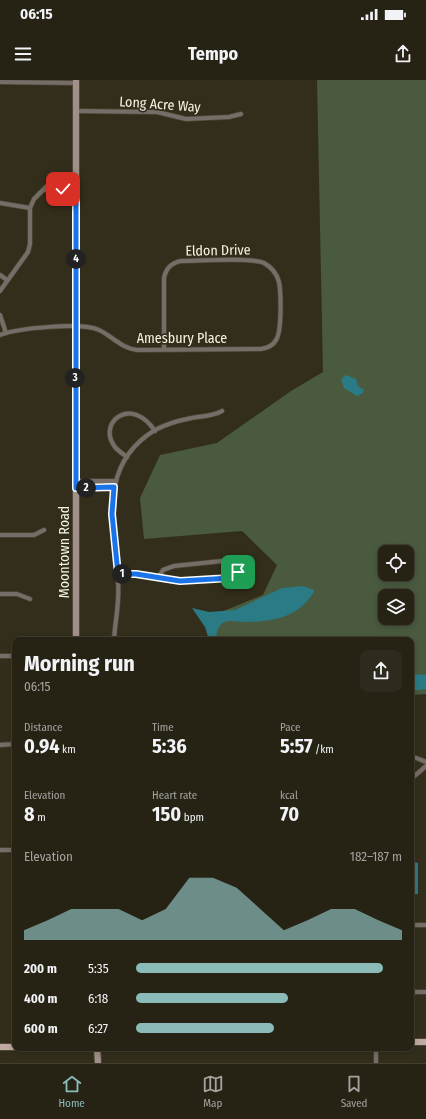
<!DOCTYPE html>
<meta charset="utf-8">
<style>
body{margin:0;font-family:"Fira Sans Condensed",sans-serif;background:#2e2a1d;color:#f1f3f6;height:100vh;display:flex;flex-direction:column;font-size:15px;white-space:nowrap}
*{box-sizing:border-box;margin:0}
p{font-size:13px;color:#a4a4a0}
.icon{flex:none;width:22px;height:22px;fill:none;stroke:currentColor;stroke-width:2;stroke-linecap:round;stroke-linejoin:round}
.map{position:relative;flex:1;overflow:hidden}
.drawer{position:absolute;left:12px;top:557px;width:402px;height:414px;display:flex;flex-direction:column;background:#262214;border-radius:8px;box-shadow:0 2px 6px #0003,0 0 0 1px #423f34}
.drawer>*{flex:none}
.tools{position:absolute;left:378px;top:465px;display:grid;gap:8px}
.tools a{display:grid;place-items:center;width:36px;height:36px;border-radius:8px;background:#262214;box-shadow:0 2px 6px #0003,0 0 0 1px #423f34;font-size:20px}
.pin{position:absolute;display:grid;place-items:center;width:34px;height:34px;color:#fff;margin:-17px;border-radius:8px;box-shadow:0 2px 6px #0006}
.km{position:absolute;width:20px;height:20px;margin:-10px;border-radius:50%;background:#222;color:#fff;font-size:11px;line-height:20px;text-align:center}
.round{display:grid;place-items:center;flex:none;width:42px;height:42px;border-radius:8px;background:#2e2a1d}
.summary{display:flex;align-items:center;justify-content:space-between;height:68px;padding:0 12px}
h1{font-size:22px;font-weight:700;line-height:30px}
.metrics{display:grid;grid-template-columns:repeat(3,1fr);gap:6px;height:68px;padding:4px 12px}
.metrics div{display:grid;align-content:center}
.metrics b{font-size:20px;font-weight:700}
.metrics small{font-size:11px;font-weight:400}
.metrics p{font-size:11px}
.chart{height:112px;padding:8px 12px}
.chart p{display:flex;justify-content:space-between}
.chart svg{width:100%;height:72px;margin-top:4px;fill:#8bbbb9;opacity:.7}
ul{padding:0 12px;list-style:none;font-size:13px}
li{display:grid;grid-template-columns:64px 48px 1fr;align-items:center;height:30px}
li i{height:10px;border-radius:5px;background:#8bbbb9}
.status{display:flex;justify-content:space-between;align-items:center;height:28px;padding:0 20px;background:#262214;direction:ltr}
.status svg{height:11px;fill:currentColor}
header{display:flex;justify-content:space-between;align-items:center;height:52px;padding:0 12px;background:#262214;font-size:18px;font-weight:700}
.menu{display:flex;justify-content:space-around;align-items:center;height:56px;border-top:1px solid #423f34;background:#262214;font-size:11px;color:#a4a4a0}
.menu a{display:grid;justify-items:center;gap:2px}
.menu .on{color:#8bbbb9}
.map>svg:first-child{display:block}
.green{fill:#495a3e;fill-rule:evenodd}
.water{fill:#2a7b85}
.lines{fill:none;stroke-linecap:round;stroke-linejoin:round}
.street-casing{stroke:#4e4937;stroke-width:5.5}
.secondary-casing{stroke:#4e4937;stroke-width:8}
.primary-casing{stroke:#4e4937;stroke-width:8}
.street{stroke:#776d68;stroke-width:4}
.secondary{stroke:#a09089;stroke-width:6}
.primary{stroke:#c0aaa2;stroke-width:6}
.route-casing{stroke:#fff;stroke-width:8}
.route{stroke:#1a73e8;stroke-width:5}
.labels{text-anchor:middle;stroke-width:3.5;stroke-linejoin:round;paint-order:stroke}
.street-label{font-size:14px;fill:#f5f2e5;stroke:#332e1b}
</style>
<div class="status"><b>06:15</b><svg viewBox="0 0 49 12"><path d="M0 12V9h3v3zM5 12V6h3v6zM10 12V3h3v9zM15 12V0h3v12zM26 1h20v11H26zM47 4h2v5h-2z"/></svg></div>
<header><svg class="icon" aria-label="menu" viewBox="0 0 24 24"><path d="M4 6h16M4 12h16M4 18h16"/></svg>Tempo<svg class="icon" aria-label="share" viewBox="0 0 24 24"><path d="M12 15V3M7 8l5-5 5 5M5 13v7h14v-7"/></svg></header>
<div class="map">
<svg width="426" height="983" viewBox="0 0 426 983">
<rect width="100%" height="100%" fill="#332e1b"/>
<path class="green" d="M317,0H426V614L411,615V560H217L211,536L263,515L277,485L242,451L144,459L140,418L160,375L217,363L291,311L323,292ZM385,472H407V494H385ZM385,516H407V538H385Z"/>
<g class="water">
<path d="M346,295L356,299L358,306L364,310L363,313L357,316L344,308L341,299Z"/>
<path d="M303,506L314,510V512C297,538 275,541 247,542C240,542 231,540 225,542C218,544 216,554 216,560H209L205,547L192,528L209,532L235,530L282,508Z"/>
<path d="M411,594L426,595V609L411,611Z"/>
<path d="M411,781L418,783V814H411Z"/>
</g>
<g class="lines">
<g class="street-casing">
<g id="street">
<path d="M0,2L76,3"/>
<path d="M76,31L157,32L186,39L229,37L241,34"/>
<path d="M44,110L76,109"/>
<path d="M0,123L30,128"/>
<path d="M0,195L7,200"/>
<path d="M0,211L28,172L30,164V128L34,119L48,105L75,104"/>
<path d="M0,235L6,253"/>
<path d="M0,255C18,248 81,242 99,250C112,256 121,268 137,270L261,269C267,268 273,266 276,260C282,252 281,212 279,202C277,194 271,187 264,183C251,177 198,181 181,181C171,183 166,188 164,198V269"/>
<path d="M127,377C122,373 116,370 113,364C99,341 132,316 155,351"/>
<path d="M76,401H115"/>
<path d="M76,408L114,407"/>
<path d="M0,455H34L44,450"/>
<path d="M232,480C241,485 240,494 231,498L180,501L158,498L163,490L174,486Z"/>
<path d="M118,494H136L158,498"/>
<path d="M0,514H17L30,519"/>
<path d="M114,560C115,541 120,521 118,502C115,446 96,386 155,350C165,345 176,341 187,339C198,336 212,337 222,331"/>
<path d="M0,576H15"/>
<path d="M0,665L15,664"/>
<path d="M411,676L426,682"/>
<path d="M411,699L426,686"/>
<path d="M0,770H15"/>
<path d="M411,845H426"/>
<path d="M411,912H426"/>
<path d="M376,983V968"/>
</g>
</g>
<g class="secondary-casing">
<g id="secondary">
<path d="M76,0V560"/>
<path d="M97,968L98,983"/>
</g>
</g>
<g class="primary-casing">
<g id="primary">
<path d="M411,962H426"/>
<path d="M0,967H15"/>
</g>
</g>
<use href="#street" class="street"/>
<use href="#secondary" class="secondary"/>
<use href="#primary" class="primary"/>
</g>
<g class="lines">
<g class="route-casing">
<path id="route" d="M63,109H76V408L114,407L112,434L118,494H136L180,501L231,498L238,492"/>
</g>
<use href="#route" class="route"/>
</g>
<g class="labels">
<g class="street-label">
<text transform="translate(160 24) rotate(4)" y="5">Long Acre Way</text>
<text transform="translate(218 170) rotate(-1)" y="5">Eldon Drive</text>
<text x="182" y="263">Amesbury Place</text>
<text transform="translate(64 472) rotate(-90)" y="5">Moontown Road</text>
</g>
</g>
</svg>
<div class="tools">
<a><svg class="icon" aria-label="locate" viewBox="0 0 24 24"><circle cx="12" cy="12" r="6"/><path d="M12 2v4M12 18v4M2 12h4M18 12h4"/></svg></a>
<a><svg class="icon" aria-label="layers" viewBox="0 0 24 24"><path d="M12 4l9 5-9 5-9-5zM3 14l9 5 9-5"/></svg></a>
</div>
<div class="pin" style="left:238px;top:492px;background:#1e9e55"><svg class="icon" aria-label="arrive" viewBox="0 0 24 24"><path d="M6 21V4h12l-3 4 3 4H6"/></svg></div>
<div class="pin" style="left:63px;top:109px;background:#d93025"><svg class="icon" aria-label="check" viewBox="0 0 24 24"><path d="M5 12l5 5 9-10"/></svg></div>
<b class="km" style="left:122px;top:494px">1</b>
<b class="km" style="left:86px;top:408px">2</b>
<b class="km" style="left:75px;top:298px">3</b>
<b class="km" style="left:76px;top:179px">4</b>
<section class="drawer">
<div class="summary"><div><h1>Morning run</h1><p>06:15</p></div><a class="round"><svg class="icon" aria-label="share" viewBox="0 0 24 24"><path d="M12 15V3M7 8l5-5 5 5M5 13v7h14v-7"/></svg></a></div>
<div class="metrics">
<div><p>Distance</p><b>0.94<small> km</small></b></div>
<div><p>Time</p><b>5:36</b></div>
<div><p>Pace</p><b>5:57<small> /km</small></b></div>
</div>
<div class="metrics">
<div><p>Elevation</p><b>8<small> m</small></b></div>
<div><p>Heart rate</p><b>150<small> bpm</small></b></div>
<div><p>kcal</p><b>70</b></div>
</div>
<div class="chart"><p><span>Elevation</span>182–187 m</p>
<svg viewBox="0 0 160 44" preserveAspectRatio="none"><path d="M0 44V38L10 32L20 25L30 25L40 25L50 32L60 25L70 6L80 6L90 12L100 25L110 38L120 32L130 25L140 25L150 32L160 38V44z"/></svg>
</div>
<ul>
<li><b>200 m</b>5:35<i style="width:93%"></i></li>
<li><b>400 m</b>6:18<i style="width:57%"></i></li>
<li><b>600 m</b>6:27<i style="width:52%"></i></li>
</ul>
</section>
</div>
<nav class="menu">
<a class="on"><svg class="icon" aria-label="home" viewBox="0 0 24 24"><path d="M3 11l9-7 9 7M6 9v11h12V9"/></svg>Home</a>
<a><svg class="icon" aria-label="map" viewBox="0 0 24 24"><path d="M3 6l6-2 6 2 6-2v14l-6 2-6-2-6 2zM9 4v14M15 6v14"/></svg>Map</a>
<a><svg class="icon" aria-label="saved" viewBox="0 0 24 24"><path d="M7 4h10v16l-5-4-5 4z"/></svg>Saved</a>
</nav>
